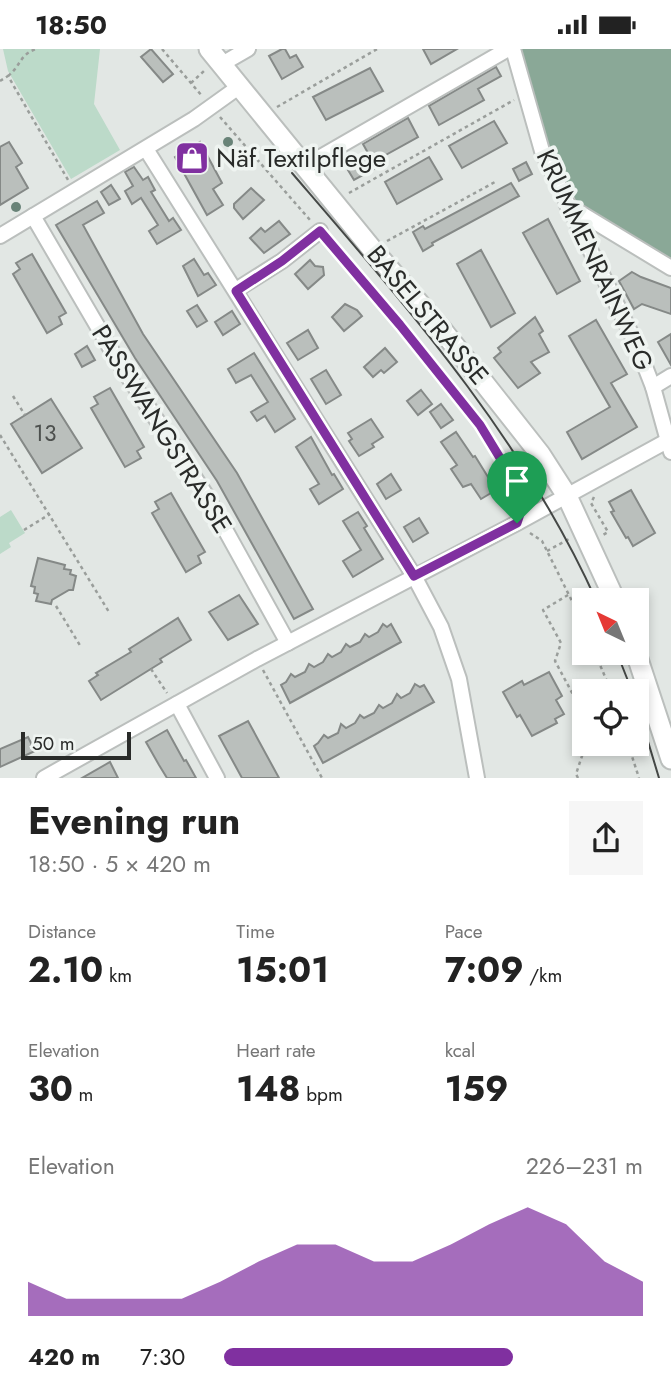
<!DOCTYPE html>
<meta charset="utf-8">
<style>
body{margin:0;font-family:Jost,sans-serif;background:#f6f6f6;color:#222;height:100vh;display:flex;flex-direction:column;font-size:26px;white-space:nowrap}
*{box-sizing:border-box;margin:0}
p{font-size:23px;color:#767676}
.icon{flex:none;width:38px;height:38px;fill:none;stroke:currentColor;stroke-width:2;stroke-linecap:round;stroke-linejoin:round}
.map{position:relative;height:729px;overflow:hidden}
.sheet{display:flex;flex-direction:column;background:#fff;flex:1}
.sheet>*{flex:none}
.needle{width:46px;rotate:317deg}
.tools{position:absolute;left:572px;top:539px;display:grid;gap:14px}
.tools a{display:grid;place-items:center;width:77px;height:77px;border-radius:0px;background:#fff;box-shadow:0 4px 10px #0003;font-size:35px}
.scale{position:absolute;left:21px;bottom:18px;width:110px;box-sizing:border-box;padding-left:7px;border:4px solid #292b29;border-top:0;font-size:19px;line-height:24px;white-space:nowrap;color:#292b29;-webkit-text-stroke:5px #eff4f1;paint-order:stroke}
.pin{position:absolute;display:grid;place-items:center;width:60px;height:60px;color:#fff;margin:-72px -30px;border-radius:50% 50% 50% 0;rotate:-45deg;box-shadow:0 0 7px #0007}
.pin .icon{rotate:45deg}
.round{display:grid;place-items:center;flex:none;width:74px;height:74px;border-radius:0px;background:#f6f6f6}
.head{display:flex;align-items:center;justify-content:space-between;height:119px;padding:0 28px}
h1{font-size:38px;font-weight:700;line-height:52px}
.stats{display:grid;grid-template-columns:repeat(3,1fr);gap:10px;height:119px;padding:7px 28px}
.stats div{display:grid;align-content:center}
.stats b{font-size:35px;font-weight:700}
.stats small{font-size:19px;font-weight:400}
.stats p{font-size:19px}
.chart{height:196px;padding:14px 28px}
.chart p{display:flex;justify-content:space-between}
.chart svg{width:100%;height:126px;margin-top:7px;fill:#8030a0;opacity:.7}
ul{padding:0 28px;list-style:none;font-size:23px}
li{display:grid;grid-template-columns:112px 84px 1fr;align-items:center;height:52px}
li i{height:18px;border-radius:9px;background:#8030a0}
.status{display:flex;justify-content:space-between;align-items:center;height:49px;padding:0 35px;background:#fff;direction:ltr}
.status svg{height:19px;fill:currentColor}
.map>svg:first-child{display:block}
.green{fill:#bcdac9}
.forest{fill:#8aa897}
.building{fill:#babfbc;stroke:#858987;stroke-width:2}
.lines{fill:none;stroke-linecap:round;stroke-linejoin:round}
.minor-casing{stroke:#bbbfbd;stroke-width:18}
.major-casing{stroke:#bbbfbd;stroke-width:23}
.path{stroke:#9a9e9b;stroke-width:2.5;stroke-dasharray:3.5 3.5;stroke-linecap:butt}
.minor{stroke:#fff;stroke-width:14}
.major{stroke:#fff;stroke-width:19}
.tram{stroke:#454846;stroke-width:2}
.tree{fill:#698378}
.route-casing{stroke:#fff;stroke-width:14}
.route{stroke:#8030a0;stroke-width:9}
.labels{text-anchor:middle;stroke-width:7;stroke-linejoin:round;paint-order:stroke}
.number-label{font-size:23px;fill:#4d504e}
.poi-label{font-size:26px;fill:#292b29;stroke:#eff4f1;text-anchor:start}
.street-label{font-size:26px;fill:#292b29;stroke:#eff4f1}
</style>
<div class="status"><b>18:50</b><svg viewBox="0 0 49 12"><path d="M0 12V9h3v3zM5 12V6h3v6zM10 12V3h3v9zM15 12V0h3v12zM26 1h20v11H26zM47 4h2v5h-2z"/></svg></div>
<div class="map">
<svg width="671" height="729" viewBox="0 0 671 729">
<rect width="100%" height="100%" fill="#e2e7e4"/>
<g class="green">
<path d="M3,0H100L94,55L120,101L71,130L8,22Z"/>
<path d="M11,461L25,484L9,494L11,498L0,505V468Z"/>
</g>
<path class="forest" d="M513,0H671V219L566,155Z"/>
<g class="building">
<path d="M151,0L173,25L163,33L141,8Z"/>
<path d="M282,0H285L290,9L296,6L303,18L282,30L269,7Z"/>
<path d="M423,0H457L431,15Z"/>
<path d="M496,18L501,27L478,40L484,51L439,76L429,57Z"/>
<path d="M370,19L383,42L326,71L313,48Z"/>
<path d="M408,69L418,88L373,113L363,95Z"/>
<path d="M494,72L507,94L462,119L449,97Z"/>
<path d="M9,93L22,114L16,118L28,139L0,156V98Z"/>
<path d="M200,93L222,134L213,140L223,156L207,166L175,108Z"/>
<path d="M429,108L442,130L397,155L385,133Z"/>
<path d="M368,109L374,120L354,131L348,121Z"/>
<path d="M526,113L532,125L519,132L513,120Z"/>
<path d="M134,118L143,131L148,128L155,141L151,143L169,172L173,169L181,181L157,195L149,182L158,176L141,149L132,155L125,142L133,137L125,123Z"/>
<path d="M511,134L519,147L432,194L433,196L423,202L413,183L423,177L425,180Z"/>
<path d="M111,136L120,150L109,156L101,143Z"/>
<path d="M251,139L264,151L243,170L234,159V155Z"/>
<path d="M97,152L104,164L83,176L143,285L237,424L313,560L294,570L217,432L135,309L56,176Z"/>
<path d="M548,170L580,232L557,245L523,184Z"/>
<path d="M279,172L290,185L264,204L250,189L261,179L265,183Z"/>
<path d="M481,201L515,264L491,278L457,215Z"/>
<path d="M32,205L66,264L59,268L62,275L47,284L13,225L20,220L16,214Z"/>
<path d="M194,210L204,226L208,224L216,236L198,247L183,217Z"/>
<path d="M310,211L315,217L323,218L324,226L308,240L295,225Z"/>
<path d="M632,223L641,228L671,239V265L642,255L634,260L619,232Z"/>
<path d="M345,255L357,261L362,267L344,282L332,268Z"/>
<path d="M197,256L207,272L197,278L187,262Z"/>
<path d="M232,262L240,275L223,286L215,273Z"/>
<path d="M535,268L543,282L539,285L549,303L531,313L540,324L518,339L494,309L501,303L498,299Z"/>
<path d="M596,271L627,325L611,334L637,378L582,410L567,383L610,358L569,287Z"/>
<path d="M308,281L318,299L298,311L287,294Z"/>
<path d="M671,285V316L658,293Z"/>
<path d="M87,297L95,311L82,318L75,305Z"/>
<path d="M385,299L397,313L384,324L381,321L373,328L364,318Z"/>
<path d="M254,304L295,370L275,383L265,367L257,372L251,363L268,353L251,326L236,334L228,320Z"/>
<path d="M326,321L341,346L326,355L311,330Z"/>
<path d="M110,339L144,398L137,402L141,409L125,418L91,359L98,355L94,348Z"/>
<path d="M421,341L432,355L418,366L407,352Z"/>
<path d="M51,350L82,399L42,424L11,375Z"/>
<path d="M441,355L453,371L441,379L430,363Z"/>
<path d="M371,370L383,388L372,395L374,398L359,407L349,392L352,390L348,384Z"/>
<path d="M456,383L473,408L475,407L496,441L481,450L471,435L463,438L451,420L457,416L441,393Z"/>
<path d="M311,388L332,426L334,425L343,440L319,455L310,440L319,435L296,398Z"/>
<path d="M391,425L401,441L386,450L377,435Z"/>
<path d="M631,441L655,484L633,497L628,488L626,489L611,463L614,462L609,453Z"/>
<path d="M171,444L205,503L198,507L201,514L186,523L152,464L159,460L155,453Z"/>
<path d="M358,463L367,477L364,479L383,510L353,528L343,512L361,501L343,472Z"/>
<path d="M419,469L428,484L413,493L404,478Z"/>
<path d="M38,509L65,516L64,520L71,521L70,525L76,527L73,541H69L52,551L51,555L36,552L38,545L34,544L35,538L31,537Z"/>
<path d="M239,546L258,575L228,591L209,563Z"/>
<path d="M178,569L191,591L160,610L162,613L101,651L89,632L98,626L96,624L131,603L129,600Z"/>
<path d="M383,575L387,578L391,575L401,593L290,654L281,636L286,633L291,625L295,628L305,623L309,615L314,618L323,613L328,605L332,608L341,603L346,595L350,598L360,593L365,585L369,588L378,583Z"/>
<path d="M549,623L562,647L556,651L564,665L555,670L557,674L532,687L520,666L517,668L503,643L522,632L524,636Z"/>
<path d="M415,635L420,638L424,636L434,653L323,714L314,697L318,694L324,686L328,689L338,684L341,675L346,679L355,674L360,666L364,669L374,664L379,656L383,659L392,654L397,645L401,649L410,644Z"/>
<path d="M248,672L279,729H242L219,687Z"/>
<path d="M167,681L184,712L186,711L196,729H167L159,716L146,693Z"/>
<path d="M28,688L35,702L0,718V700Z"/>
<path d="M110,713L118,729H82Z"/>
</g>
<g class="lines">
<g class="minor-casing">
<g id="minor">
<path d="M513,0L542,102L637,297L653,338L671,403"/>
<path d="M222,15L248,0"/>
<path d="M146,100L414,527L441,578L459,630L477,729"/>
<path d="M305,117L508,0"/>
<path d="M567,156L671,219"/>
<path d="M33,167L116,309L206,446L288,594"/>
<path d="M0,187L194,70L240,37"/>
<path d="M236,241L282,212L320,182"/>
<path d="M653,338L671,327"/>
<path d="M177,655L217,729"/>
<path d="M44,729L257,610L517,474L667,392"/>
</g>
</g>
<g class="major-casing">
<g id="major">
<path d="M209,0L372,200L443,282L540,405L567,447L615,551"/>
<path d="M636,604L671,710"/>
</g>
</g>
<g class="path">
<path d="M162,0L202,47"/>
<path d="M8,27C21,17 19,6 36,0"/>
<path d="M0,32L8,27L68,131"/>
<path d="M191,34L204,22"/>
<path d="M277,58L377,0"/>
<path d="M220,68L310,171"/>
<path d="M349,144L514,51"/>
<path d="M328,192L400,276L480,376L525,450L524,454"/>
<path d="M387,192L495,133"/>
<path d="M13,347L25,366"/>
<path d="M0,386L109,563"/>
<path d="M594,448L591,454L608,483L603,486"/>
<path d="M24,481L50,465"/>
<path d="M530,484L542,492L584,576"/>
<path d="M547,502L569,490"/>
<path d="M568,546L543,561L561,594L555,612L584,666"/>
<path d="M56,557L81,598"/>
<path d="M595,604L611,642"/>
<path d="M151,620L167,644"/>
<path d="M263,621L322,729"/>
<path d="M628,695L639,729"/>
<path d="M578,729L576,725L586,695"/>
</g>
<use href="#minor" class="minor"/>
<use href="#major" class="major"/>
<g class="tram">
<path d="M292,124C407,258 523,389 596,551"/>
<path d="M617,604L632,642"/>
<path d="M637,656L659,729"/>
</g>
</g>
<g class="tree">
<circle cx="228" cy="93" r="5"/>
<circle cx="16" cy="158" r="5"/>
</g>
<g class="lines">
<g class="route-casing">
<path id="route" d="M320,182L400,276L480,376L525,450L517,474L414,527L236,242L282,212Z"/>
</g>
<use href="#route" class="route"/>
</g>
<defs>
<g id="shop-square" transform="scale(1.75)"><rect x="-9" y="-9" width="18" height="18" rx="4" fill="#8030a0" stroke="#eff4f1"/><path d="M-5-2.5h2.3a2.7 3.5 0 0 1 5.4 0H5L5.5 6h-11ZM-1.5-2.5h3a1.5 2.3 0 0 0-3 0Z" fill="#fff"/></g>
</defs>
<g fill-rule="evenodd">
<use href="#shop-square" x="192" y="109"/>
</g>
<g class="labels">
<g class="number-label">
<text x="45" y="392">13</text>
</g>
<g class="poi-label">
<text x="216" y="118">Näf Textilpflege</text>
</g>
<g class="street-label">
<text transform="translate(595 211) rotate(65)" y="9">KRUMMENRAINWEG</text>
<text transform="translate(428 266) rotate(50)" y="9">BASELSTRASSE</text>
<text transform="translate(162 380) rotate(58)" y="9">PASSWANGSTRASSE</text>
</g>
</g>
</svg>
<div class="tools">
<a><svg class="needle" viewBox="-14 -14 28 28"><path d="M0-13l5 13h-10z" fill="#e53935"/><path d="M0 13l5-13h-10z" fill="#767676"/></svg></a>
<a><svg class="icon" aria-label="locate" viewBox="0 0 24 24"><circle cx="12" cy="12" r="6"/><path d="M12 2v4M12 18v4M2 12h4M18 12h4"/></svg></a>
</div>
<div class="scale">50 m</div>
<div class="pin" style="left:517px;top:474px;background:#1e9e55"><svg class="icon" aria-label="arrive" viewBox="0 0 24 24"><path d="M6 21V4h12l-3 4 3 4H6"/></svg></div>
</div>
<section class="sheet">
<div class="head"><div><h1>Evening run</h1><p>18:50 · 5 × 420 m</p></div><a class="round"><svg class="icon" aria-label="share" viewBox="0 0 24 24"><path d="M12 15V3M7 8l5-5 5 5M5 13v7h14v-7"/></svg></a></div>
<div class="stats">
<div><p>Distance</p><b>2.10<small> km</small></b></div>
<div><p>Time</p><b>15:01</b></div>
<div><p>Pace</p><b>7:09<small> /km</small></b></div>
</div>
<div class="stats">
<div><p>Elevation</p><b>30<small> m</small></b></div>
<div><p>Heart rate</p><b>148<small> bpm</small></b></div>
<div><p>kcal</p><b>159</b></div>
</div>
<div class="chart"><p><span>Elevation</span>226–231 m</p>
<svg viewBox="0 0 160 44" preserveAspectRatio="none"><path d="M0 44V32L10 38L20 38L30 38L40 38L50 32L60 25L70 19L80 19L90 25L100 25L110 19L120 12L130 6L140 12L150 25L160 32V44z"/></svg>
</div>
<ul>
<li><b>420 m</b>7:30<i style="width:69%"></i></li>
</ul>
</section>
